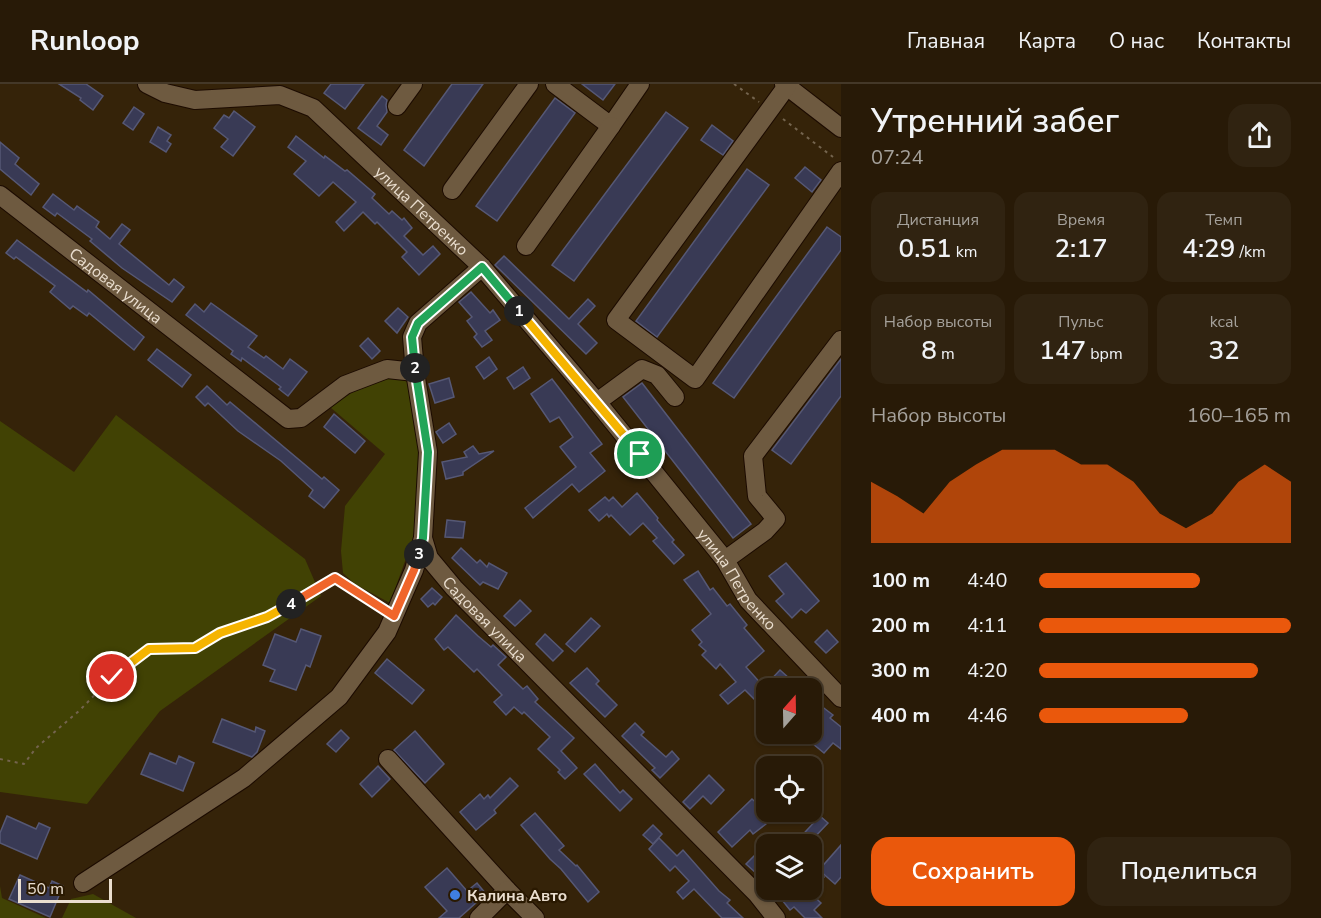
<!DOCTYPE html>
<html lang="ru">
<meta charset="utf-8">
<style>
body{margin:0;font-family:"Nunito Sans",sans-serif;background:#302311;color:#f1f3f6;height:100vh;display:flex;flex-direction:column;font-size:22px;white-space:nowrap}
*{box-sizing:border-box;margin:0}
p{font-size:20px;color:#a5a19b}
.icon{flex:none;width:33px;height:33px;fill:none;stroke:currentColor;stroke-width:2;stroke-linecap:round;stroke-linejoin:round}
.map{position:relative;flex:1;overflow:hidden}
.details{display:flex;flex-direction:column;background:#281a07;width:480px}
.details>*{flex:none}
.needle{width:39px;rotate:20deg}
.fabs{position:absolute;left:756px;top:594px;display:grid;gap:12px}
.fabs a{display:grid;place-items:center;width:66px;height:66px;border-radius:12px;background:#281a07;box-shadow:0 2px 4px #0004,0 0 0 2px #443828;font-size:30px}
.scale{position:absolute;left:18px;bottom:15px;width:94px;box-sizing:border-box;padding-left:6px;border:3px solid #eadecf;border-top:0;font-size:16px;line-height:21px;white-space:nowrap;color:#eadecf;-webkit-text-stroke:4px #2a1901;paint-order:stroke}
.pin{position:absolute;display:grid;place-items:center;width:51px;height:51px;color:#fff;margin:-26px;border:3px solid #fff;border-radius:50%;box-shadow:0 2px 6px #0007}
.km{position:absolute;width:30px;height:30px;margin:-15px;border-radius:50%;background:#222;color:#fff;font-size:16px;line-height:30px;text-align:center}
.round{display:grid;place-items:center;flex:none;width:63px;height:63px;border-radius:18px;background:#302311}
.summary{display:flex;align-items:center;justify-content:space-between;height:102px;padding:0 30px}
h1{font-size:33px;font-weight:600;line-height:45px}
.stats{display:grid;grid-template-columns:repeat(3,1fr);gap:9px;height:102px;padding:6px 30px}
.stats div{display:grid;align-content:center;border-radius:15px;background:#302311;text-align:center}
.stats b{font-size:26px;font-weight:600}
.stats small{font-size:16px;font-weight:400}
.stats p{font-size:16px}
.chart{height:168px;padding:12px 30px}
.chart p{display:flex;justify-content:space-between}
.chart svg{width:100%;height:108px;margin-top:6px;fill:#ea580c;opacity:.7}
.primary-button{display:flex;gap:12px;margin-top:auto;padding:12px 30px}
.primary-button a{flex:1;height:69px;border-radius:18px;background:#ea580c;color:#fff;font-size:24px;font-weight:600;line-height:69px;text-align:center}
.primary-button a+a{background:#302311;color:#f1f3f6}
ul{padding:0 30px;list-style:none;font-size:20px}
li{display:grid;grid-template-columns:96px 72px 1fr;align-items:center;height:45px}
li i{height:15px;border-radius:8px;background:#ea580c}
header{display:flex;align-items:center;gap:36px;box-sizing:border-box;height:84px;padding:0 30px;background:#281a07;border-bottom:2px solid #443828}
header strong{font-size:28px}
nav{display:flex;gap:33px;margin-inline-start:auto;font-size:21px}
main{display:flex;flex:1;min-height:0}
.map>svg:first-child{display:block}
.green{fill:#414204}
.building{fill:#393a55;stroke:#565875;stroke-width:1.5}
.lines{fill:none;stroke-linecap:round;stroke-linejoin:round}
.minor-casing{stroke:#1c0b00;stroke-width:20}
.path{stroke:#74644e;stroke-width:2;stroke-dasharray:3 4.5;stroke-linecap:butt}
.minor{stroke:#6e5a40;stroke-width:18}
.split-1-casing{stroke:#fff;stroke-width:12}
.split-2-casing{stroke:#fff;stroke-width:12}
.split-3-casing{stroke:#fff;stroke-width:12}
.split-4-casing{stroke:#fff;stroke-width:12}
.split-5-casing{stroke:#fff;stroke-width:12}
.split-1{stroke:#f5b400;stroke-width:8}
.split-2{stroke:#22a559;stroke-width:8}
.split-3{stroke:#22a559;stroke-width:8}
.split-4{stroke:#f0652b;stroke-width:8}
.split-5{stroke:#f5b400;stroke-width:8}
.shop-dot{fill:#3f7fe0;stroke:#2a1901;stroke-width:2}
.labels{text-anchor:middle;stroke-width:4.5;stroke-linejoin:round;paint-order:stroke}
.street-label{font-size:16px;fill:#eadecf;stroke:#2a1901}
.poi-label{font-size:16px;font-weight:bold;fill:#eadecf;stroke:#2a1901;text-anchor:start}
</style>
<header>
<strong>Runloop</strong>
<nav><a>Главная</a><a>Карта</a><a>О нас</a><a>Контакты</a></nav>
</header>
<main>
<div class="map">
<svg width="841" height="834" viewBox="0 0 841 834">
<rect width="100%" height="100%" fill="#352309"/>
<g class="green">
<path d="M402,294L409,300L420,361L414,452L390,519L355,500L343,489L341,467L345,422L385,370L330,323L353,308L378,296Z"/>
<path d="M116,331L305,475L321,512L160,627L87,720L0,708V337L74,388Z"/>
<path d="M0,802L2,814L46,834H0Z"/>
<path d="M93,810L136,834H62L71,815Z"/>
</g>
<g class="building">
<path d="M59,0H86L103,12L93,26L80,16L81,14Z"/>
<path d="M331,0H364L345,25L324,9Z"/>
<path d="M452,0H483L424,82L404,66Z"/>
<path d="M582,0H615L603,16Z"/>
<path d="M382,12L387,16L386,21L387,28L377,42L388,51L381,61L358,44Z"/>
<path d="M555,14L575,29L497,137L476,122Z"/>
<path d="M134,23L144,30L133,46L123,39Z"/>
<path d="M234,27L255,43L233,72L221,63L228,55L214,44L224,31L229,34Z"/>
<path d="M666,28L688,44L574,197L552,181Z"/>
<path d="M712,41L733,57L723,71L701,56Z"/>
<path d="M158,43L171,51L167,57L171,60L166,68L150,58Z"/>
<path d="M296,52L324,74L325,72L345,87L347,86L375,110L372,114L389,130L392,127L402,136L404,134L412,144L404,152L423,171L433,162L440,170L419,191L402,173L407,168L377,138L375,140L363,128L344,147L336,138L356,118L333,98L319,112L294,90L306,77L288,63Z"/>
<path d="M0,58L19,74L15,80L39,100L31,111L0,85Z"/>
<path d="M805,83L821,96L812,108L795,94Z"/>
<path d="M747,85L769,101L657,253L636,237Z"/>
<path d="M53,110L74,126L77,122L99,138L96,143L110,155L122,140L130,146L119,160L169,201L174,195L184,203L172,218L122,184L90,157L92,155L57,129L55,132L43,123Z"/>
<path d="M827,143L841,153V166L734,314L713,299Z"/>
<path d="M17,156L87,208L88,206L144,253L134,266L89,229L87,232L73,222L70,225L50,208L55,202L16,173L14,175L6,169Z"/>
<path d="M504,172L569,235L588,215L595,222L578,240L597,259L586,270L495,181Z"/>
<path d="M471,208L490,229L493,226L500,236L485,247L492,256L482,263L474,253L477,250L467,237L472,233L459,218Z"/>
<path d="M211,219L257,252L248,263L264,274L266,272L283,285L290,275L307,288L288,312L279,305L281,303L242,274L241,277L231,270L233,267L186,231L195,220L204,228Z"/>
<path d="M398,224L408,233L397,249L385,237Z"/>
<path d="M368,254L380,267L372,275L360,262Z"/>
<path d="M157,265L191,291L182,303L148,276Z"/>
<path d="M489,273L497,285L484,295L476,283Z"/>
<path d="M841,275V312L791,380L772,366Z"/>
<path d="M523,283L530,294L514,305L507,294Z"/>
<path d="M449,294L454,313L435,319L429,300Z"/>
<path d="M552,295L602,360L590,369L605,387L579,408L572,400L533,434L525,424L576,383L560,363L573,353L559,333L550,338L531,310Z"/>
<path d="M642,299L751,440L733,454L623,313Z"/>
<path d="M207,302L227,321L230,318L322,395L324,393L339,406L324,424L309,412L313,406L281,377L238,347L208,319L205,322L196,313Z"/>
<path d="M334,330L365,357L355,369L324,343Z"/>
<path d="M449,339L456,350L443,359L436,348Z"/>
<path d="M473,362L479,370L494,367L463,388V391L446,395L442,378L467,373L464,368Z"/>
<path d="M637,409L658,434L657,436L674,456L672,458L684,471L674,480L653,457L657,454L643,439L630,451L611,431L609,433L607,430L599,437L589,426L605,413L609,417L613,413L622,423Z"/>
<path d="M447,436L465,438L463,454L445,453Z"/>
<path d="M461,464L477,479L480,476L487,483L489,479L507,489L498,505L483,498L480,501L452,474Z"/>
<path d="M786,479L819,517L806,529L801,525L792,534L776,517L784,510L769,492Z"/>
<path d="M698,487L710,506L713,504L727,522L730,520L747,541L744,544L764,567L746,583L764,603L780,586L790,595L781,604H765L766,627L745,606L728,620L720,611L736,598L720,580L716,585L702,571L706,567L699,561L702,558L692,546L711,530L684,496Z"/>
<path d="M432,504L442,513L435,521L433,519L428,523L421,515Z"/>
<path d="M520,516L531,527L515,542L504,532Z"/>
<path d="M456,531L478,552L491,563L493,561L506,573L498,581L523,605L527,602L538,615L535,618L574,654L561,667L577,684L565,695L558,688L560,686L538,665L550,653L524,628L522,630L514,623L506,631L494,618L502,611L477,585L474,588L448,563L444,566L435,555Z"/>
<path d="M591,534L600,542L575,568L566,560Z"/>
<path d="M301,545L321,552L310,583L306,581L296,606L270,597L275,586L263,581L275,550L296,558Z"/>
<path d="M827,546L838,558L826,569L815,558Z"/>
<path d="M545,550L563,567L553,577L536,560Z"/>
<path d="M387,575L424,606L412,620L375,589Z"/>
<path d="M587,584L599,597L596,600L617,621L605,633L570,599Z"/>
<path d="M812,615L833,631L830,634L841,643V665L833,659L824,669L801,650H812Z"/>
<path d="M222,635L255,648L256,643L265,647L257,668L252,673L213,658Z"/>
<path d="M635,639L644,648L641,651L666,673L672,667L679,675L660,694L652,686L655,684L622,652Z"/>
<path d="M341,646L349,654L336,668L327,660Z"/>
<path d="M415,647L444,680L425,699L394,666Z"/>
<path d="M150,669L176,680L179,672L194,679L183,707L141,690Z"/>
<path d="M595,680L620,709L623,706L632,715L620,727L584,690Z"/>
<path d="M378,682L390,695L372,713L360,700Z"/>
<path d="M709,691L724,706L711,720L703,712L690,725L683,718Z"/>
<path d="M510,694L518,702L494,726L496,729L476,746L460,728L480,710L484,715L488,711L490,714Z"/>
<path d="M752,715L762,724L757,730L766,740L753,750L750,746L732,763L718,748Z"/>
<path d="M535,729L564,762L559,766L576,782L577,781L599,808L588,818L561,785L550,775L521,741Z"/>
<path d="M7,732L36,745L39,739L50,744L37,775L0,759V749Z"/>
<path d="M820,732L828,739L808,760H794Z"/>
<path d="M653,741L662,750L653,760L643,751Z"/>
<path d="M659,754L677,772L683,766L719,807L730,816L727,819L743,834H722L694,805L683,815L677,808L689,797L675,782L670,787L649,765Z"/>
<path d="M841,761V793L835,800L819,786Z"/>
<path d="M757,769L766,778L757,790L746,780Z"/>
<path d="M812,780L824,793L812,805Z"/>
<path d="M447,784L467,807L477,799L486,810L459,834H439L447,827L425,803Z"/>
<path d="M20,791L49,804L52,797L63,802L50,833L9,815Z"/>
<path d="M774,806H807L821,819L814,826L822,834H805L794,823L790,826Z"/>
</g>
<g class="lines">
<g class="minor-casing">
<g id="minor">
<path id="s1" d="M147,0L165,9L195,16L280,11L313,24L482,183L597,318L725,476L748,516L841,614"/>
<path d="M555,0L611,42L640,0"/>
<path d="M784,0L841,44"/>
<path d="M787,2L616,236L695,295L841,87"/>
<path d="M397,22L413,0"/>
<path d="M452,106L529,0"/>
<path id="s2" d="M0,111L288,335L301,334L345,301L387,285L415,288L428,368L423,454L429,474L454,504L757,810L776,834"/>
<path d="M526,162L611,42"/>
<path d="M415,288L412,253L418,239L482,183"/>
<path d="M597,318L642,285L657,291L675,313"/>
<path d="M725,476L765,447L776,435L757,412L753,372L841,256"/>
<path d="M388,675L507,806L535,834"/>
<path d="M83,799L244,694L339,613L387,548L414,486L423,454"/>
<path d="M479,834L507,806"/>
</g>
</g>
<g class="path">
<path d="M734,0L759,18"/>
<path d="M783,35L833,73"/>
<path d="M0,675L24,680L36,664L80,626L112,593L149,565L195,564L220,549L267,533L335,494L382,524"/>
</g>
<use href="#minor" class="minor"/>
</g>
<g class="lines">
<g class="split-1-casing">
<path id="split-1" d="M519,227L640,370"/>
</g>
<g class="split-2-casing">
<path id="split-2" d="M415,284L412,253L418,239L482,183L519,227"/>
</g>
<g class="split-3-casing">
<path id="split-3" d="M415,284L428,368L423,454L419,470"/>
</g>
<g class="split-4-casing">
<path id="split-4" d="M291,520L335,494L394,532L414,486L419,470"/>
</g>
<g class="split-5-casing">
<path id="split-5" d="M112,593L149,565L195,564L220,549L267,533L291,520"/>
</g>
<use href="#split-1" class="split-1"/>
<use href="#split-2" class="split-2"/>
<use href="#split-3" class="split-3"/>
<use href="#split-4" class="split-4"/>
<use href="#split-5" class="split-5"/>
</g>
<circle class="shop-dot" cx="455" cy="811" r="6"/>
<g class="labels">
<g class="street-label">
<text dy="6" stroke="none"><textPath href="#s1" startOffset="321">улица Петренко</textPath></text>
<text dy="6" stroke="none"><textPath href="#s2" startOffset="147">Садовая улица</textPath></text>
<text dy="6" stroke="none"><textPath href="#s1" startOffset="807">улица Петренко</textPath></text>
<text dy="6" stroke="none"><textPath href="#s2" startOffset="777">Садовая улица</textPath></text>
</g>
<g class="poi-label">
<text x="467" y="817">Калина Авто</text>
</g>
</g>
</svg>
<div class="fabs">
<a><svg class="needle" viewBox="-14 -14 28 28"><path d="M0-13l5 13h-10z" fill="#e53935"/><path d="M0 13l5-13h-10z" fill="#a5a19b"/></svg></a>
<a><svg class="icon" aria-label="locate" viewBox="0 0 24 24"><circle cx="12" cy="12" r="6"/><path d="M12 2v4M12 18v4M2 12h4M18 12h4"/></svg></a>
<a><svg class="icon" aria-label="layers" viewBox="0 0 24 24"><path d="M12 4l9 5-9 5-9-5zM3 14l9 5 9-5"/></svg></a>
</div>
<div class="scale">50 m</div>
<div class="pin" style="left:640px;top:370px;background:#1e9e55"><svg class="icon" aria-label="arrive" viewBox="0 0 24 24"><path d="M6 21V4h12l-3 4 3 4H6"/></svg></div>
<div class="pin" style="left:112px;top:593px;background:#d93025"><svg class="icon" aria-label="check" viewBox="0 0 24 24"><path d="M5 12l5 5 9-10"/></svg></div>
<b class="km" style="left:519px;top:227px">1</b>
<b class="km" style="left:415px;top:284px">2</b>
<b class="km" style="left:419px;top:470px">3</b>
<b class="km" style="left:291px;top:520px">4</b>
</div>
<section class="details">
<div class="summary"><div><h1>Утренний забег</h1><p>07:24</p></div><a class="round"><svg class="icon" aria-label="share" viewBox="0 0 24 24"><path d="M12 15V3M7 8l5-5 5 5M5 13v7h14v-7"/></svg></a></div>
<div class="stats">
<div><p>Дистанция</p><b>0.51<small> km</small></b></div>
<div><p>Время</p><b>2:17</b></div>
<div><p>Темп</p><b>4:29<small> /km</small></b></div>
</div>
<div class="stats">
<div><p>Набор высоты</p><b>8<small> m</small></b></div>
<div><p>Пульс</p><b>147<small> bpm</small></b></div>
<div><p>kcal</p><b>32</b></div>
</div>
<div class="chart"><p><span>Набор высоты</span>160–165 m</p>
<svg viewBox="0 0 160 44" preserveAspectRatio="none"><path d="M0 44V19L10 25L20 32L30 19L40 12L50 6L60 6L70 6L80 12L90 12L100 19L110 32L120 38L130 32L140 19L150 12L160 19V44z"/></svg>
</div>
<ul>
<li><b>100 m</b>4:40<i style="width:64%"></i></li>
<li><b>200 m</b>4:11<i style="width:100%"></i></li>
<li><b>300 m</b>4:20<i style="width:87%"></i></li>
<li><b>400 m</b>4:46<i style="width:59%"></i></li>
</ul>
<div class="primary-button"><a>Сохранить</a><a>Поделиться</a></div>
</section>
</main>
